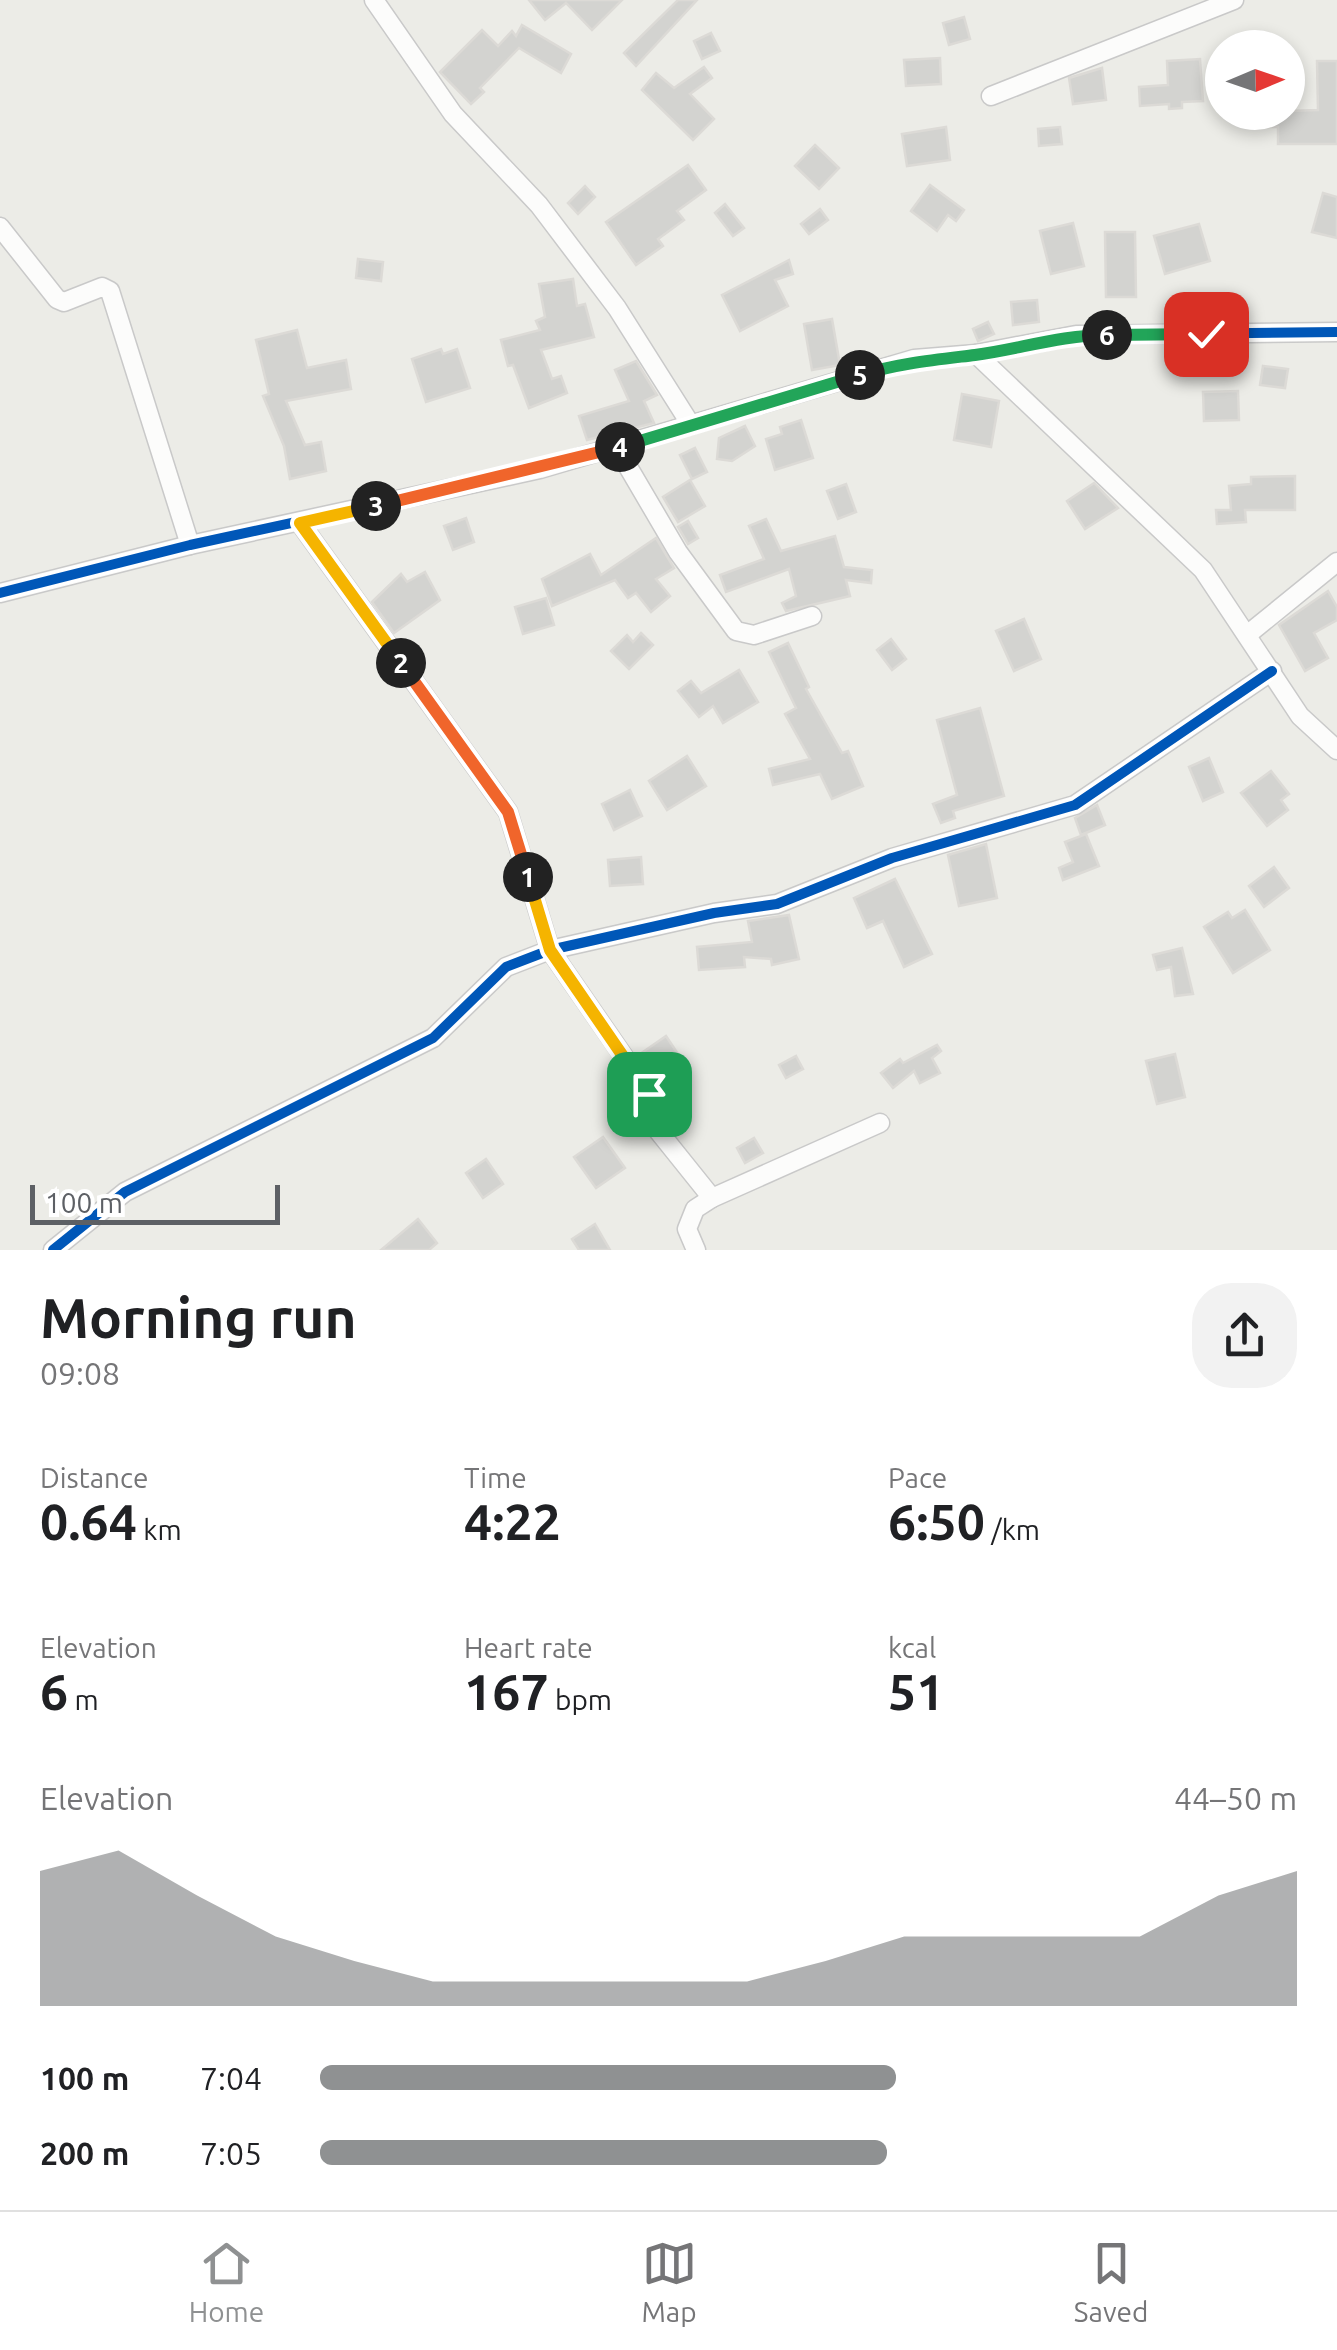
<!DOCTYPE html>
<meta charset="utf-8">
<style>
body{margin:0;font-family:Ubuntu,sans-serif;background:#f2f2f2;color:#202124;height:100vh;display:flex;flex-direction:column;font-size:38px;white-space:nowrap}
*{box-sizing:border-box;margin:0}
p{font-size:32px;color:#757577}
.icon{flex:none;width:55px;height:55px;fill:none;stroke:currentColor;stroke-width:2;stroke-linecap:round;stroke-linejoin:round}
.map{position:relative;height:1250px;overflow:hidden}
.side{display:flex;flex-direction:column;background:#fff;flex:1}
.side>*{flex:none}
.needle{width:65px;rotate:88deg}
.fabs{position:absolute;left:1205px;top:30px;display:grid;gap:20px}
.fabs a{display:grid;place-items:center;width:100px;height:100px;border-radius:50%;background:#fff;box-shadow:0 5px 15px #0003;font-size:50px}
.scale{position:absolute;left:30px;bottom:25px;width:250px;box-sizing:border-box;padding-left:10px;border:5px solid #5d6065;border-top:0;font-size:28px;line-height:35px;white-space:nowrap;color:#5d6065;-webkit-text-stroke:8px #fff;paint-order:stroke}
.pin{position:absolute;display:grid;place-items:center;width:85px;height:85px;color:#fff;margin:-42px;border-radius:20px;box-shadow:0 5px 15px #0006}
.km{position:absolute;width:50px;height:50px;margin:-25px;border-radius:50%;background:#222;color:#fff;font-size:28px;line-height:50px;text-align:center}
.round{display:grid;place-items:center;flex:none;width:105px;height:105px;border-radius:40px;background:#f2f2f2}
.headline{display:flex;align-items:center;justify-content:space-between;height:170px;padding:0 40px}
h1{font-size:55px;font-weight:700;line-height:75px}
.figures{display:grid;grid-template-columns:repeat(3,1fr);gap:15px;height:170px;padding:10px 40px}
.figures div{display:grid;align-content:center}
.figures b{font-size:50px;font-weight:700}
.figures small{font-size:28px;font-weight:400}
.figures p{font-size:28px}
.chart{height:280px;padding:20px 40px}
.chart p{display:flex;justify-content:space-between}
.chart svg{width:100%;height:180px;margin-top:10px;fill:#8f9192;opacity:.7}
ul{padding:0 40px;list-style:none;font-size:32px}
li{display:grid;grid-template-columns:160px 120px 1fr;align-items:center;height:75px}
li i{height:25px;border-radius:12px;background:#8f9192}
.dock{display:flex;justify-content:space-around;align-items:center;height:140px;border-top:2px solid #e0e0e0;background:#fff;font-size:28px;color:#757577}
.dock a{display:grid;justify-items:center;gap:5px}
.dock .active{color:#8f9192}
.map>svg:first-child{display:block}
.building{fill:#d3d3d0;stroke:#dcdad6;stroke-width:2.5}
.lines{fill:none;stroke-linecap:round;stroke-linejoin:round}
.street-casing{stroke:#c9c9c9;stroke-width:21}
.street{stroke:#fcfcfb;stroke-width:18}
.cycleway-casing{stroke:#fff;stroke-width:16}
.cycleway{stroke:#0057b8;stroke-width:10}
.split-1-casing{stroke:#fff;stroke-width:20}
.split-2-casing{stroke:#fff;stroke-width:20}
.split-3-casing{stroke:#fff;stroke-width:20}
.split-4-casing{stroke:#fff;stroke-width:20}
.split-5-casing{stroke:#fff;stroke-width:20}
.split-6-casing{stroke:#fff;stroke-width:20}
.split-7-casing{stroke:#fff;stroke-width:20}
.split-1{stroke:#f5b400;stroke-width:12}
.split-2{stroke:#f0652b;stroke-width:12}
.split-3{stroke:#f5b400;stroke-width:12}
.split-4{stroke:#f0652b;stroke-width:12}
.split-5{stroke:#22a559;stroke-width:12}
.split-6{stroke:#22a559;stroke-width:12}
.split-7{stroke:#22a559;stroke-width:12}
</style>
<div class="map">
<svg width="1337" height="1250" viewBox="0 0 1337 1250">
<rect width="100%" height="100%" fill="#ecece7"/>
<g class="building">
<path d="M529,0H622L592,30L566,3L545,20Z"/>
<path d="M678,0H697L636,66L624,53Z"/>
<path d="M964,17L970,39L949,45L943,23Z"/>
<path d="M522,25L571,54L561,73L519,48L480,88L484,92L471,104L440,72L482,30L498,46L512,31L516,36Z"/>
<path d="M711,33L720,51L702,59L694,41Z"/>
<path d="M940,58L941,84L906,86L904,60Z"/>
<path d="M1200,59L1203,101L1182,102V108L1169,109V104L1140,106L1139,87L1168,85L1167,61Z"/>
<path d="M1317,61H1337V144H1278V127H1258V112L1318,110Z"/>
<path d="M704,67L712,78L690,94L714,119L693,140L642,90L656,73L674,88Z"/>
<path d="M1102,68L1106,100L1073,104L1069,78Z"/>
<path d="M946,127L950,160L907,166L902,134Z"/>
<path d="M1060,127L1062,144L1039,146L1038,129Z"/>
<path d="M815,145L839,168L819,189L795,166Z"/>
<path d="M688,165L706,190L677,211L684,220L658,239L663,246L636,265L606,222Z"/>
<path d="M930,185L964,210L956,221L948,215L937,231L911,211Z"/>
<path d="M585,186L595,197L578,214L568,203Z"/>
<path d="M1323,193L1337,197V238L1312,232Z"/>
<path d="M725,204L744,228L733,236L715,213Z"/>
<path d="M820,209L828,220L809,234L801,224Z"/>
<path d="M1073,223L1084,266L1051,274L1040,231Z"/>
<path d="M1199,224L1210,261L1165,274L1154,236Z"/>
<path d="M1105,232H1135L1136,297H1106Z"/>
<path d="M358,259L383,262L381,281L356,278Z"/>
<path d="M789,260L793,274L775,280L788,306L740,331L722,295Z"/>
<path d="M573,279L577,306L585,304L594,337L541,350L552,379L561,376L567,393L529,408L513,365L508,366L501,340L540,330L536,321L545,317L539,284Z"/>
<path d="M1037,300L1039,322L1013,325L1011,302Z"/>
<path d="M832,319L840,365L812,370L804,324Z"/>
<path d="M988,322L994,334L978,341L973,329Z"/>
<path d="M297,330L307,368L346,360L351,389L286,401L305,445L321,442L326,471L290,479L284,446L263,396L269,394L256,340Z"/>
<path d="M441,349L443,354L457,349L470,388L426,402L412,359Z"/>
<path d="M636,361L657,395L644,401L654,423L587,440L579,416L629,401L615,370Z"/>
<path d="M1263,366L1288,369L1285,388L1260,385Z"/>
<path d="M1238,391L1239,420L1204,421L1203,392Z"/>
<path d="M962,394L999,401L991,447L954,440Z"/>
<path d="M801,420L813,458L775,470L766,439L782,434L780,427Z"/>
<path d="M745,426L755,446L732,461L717,459L719,438Z"/>
<path d="M695,448L707,472L692,479L680,455Z"/>
<path d="M1295,476V510H1245L1246,522L1217,524L1216,510H1231L1229,486L1251,484V477Z"/>
<path d="M690,480L705,506L678,522L663,497Z"/>
<path d="M1094,483L1118,508L1085,529L1067,501Z"/>
<path d="M846,484L856,512L838,519L827,491Z"/>
<path d="M466,518L474,542L453,550L444,526Z"/>
<path d="M766,519L781,551L835,536L844,567L872,570L871,583L846,580L850,596L786,611L782,603L796,596L789,569L726,592L720,575L764,559L749,526Z"/>
<path d="M688,521L698,538L688,544L678,527Z"/>
<path d="M656,538L674,568L656,579L670,596L651,612L636,593L628,598L615,580L552,606L542,579L590,554L601,575Z"/>
<path d="M425,572L440,600L394,633L372,602L401,574L407,582Z"/>
<path d="M1328,591L1337,607V620L1314,633L1328,658L1305,671L1279,625Z"/>
<path d="M546,598L554,625L523,634L515,607Z"/>
<path d="M1024,619L1041,659L1014,671L996,631Z"/>
<path d="M641,633L653,645L629,669L611,651L627,635L633,642Z"/>
<path d="M891,639L906,659L892,670L877,650Z"/>
<path d="M788,643L809,687L806,689L842,753L848,751L863,786L832,799L820,774L773,785L769,769L810,759L785,714L796,708L769,652Z"/>
<path d="M739,670L758,702L723,723L713,706L699,717L678,691L691,681L701,693Z"/>
<path d="M980,708L1004,796L953,811L955,818L941,823L933,804L957,795L937,720Z"/>
<path d="M687,756L706,786L667,810L649,781Z"/>
<path d="M1209,758L1223,792L1203,801L1189,767Z"/>
<path d="M1271,771L1289,794L1281,800L1288,810L1267,826L1241,793Z"/>
<path d="M630,790L642,816L614,830L602,804Z"/>
<path d="M1097,805L1105,825L1081,835L1075,818Z"/>
<path d="M1086,834L1099,866L1063,880L1059,868L1073,862L1065,842Z"/>
<path d="M986,844L997,898L959,906L948,855Z"/>
<path d="M641,857L643,884L610,886L608,860Z"/>
<path d="M1274,867L1289,888L1264,907L1249,886Z"/>
<path d="M895,879L932,954L904,967L883,921L867,928L854,898Z"/>
<path d="M1245,910L1270,950L1233,973L1204,927L1228,912L1232,918Z"/>
<path d="M789,915L799,959L772,965L771,959L744,957L745,967L699,970L697,947L752,942L748,921Z"/>
<path d="M1182,948L1193,994L1175,996L1171,967L1157,970L1153,955Z"/>
<path d="M666,1036L682,1060L656,1078L640,1054Z"/>
<path d="M937,1045L941,1051L932,1058L940,1073L920,1083L914,1071L893,1088L881,1073L900,1059L903,1063Z"/>
<path d="M1175,1054L1185,1097L1157,1104L1146,1061Z"/>
<path d="M796,1056L803,1069L786,1078L779,1065Z"/>
<path d="M603,1137L625,1168L596,1188L574,1157Z"/>
<path d="M754,1138L763,1153L745,1163L737,1148Z"/>
<path d="M486,1159L503,1184L483,1198L466,1173Z"/>
<path d="M418,1219L437,1243L429,1250H381Z"/>
<path d="M595,1224L610,1250H579L572,1239Z"/>
</g>
<g class="lines">
<g class="street-casing">
<g id="street">
<path d="M374,0L453,114L539,205L617,308L691,425"/>
<path d="M991,96L1234,0"/>
<path d="M0,227L57,299L64,302L102,287L110,291L190,545"/>
<path d="M976,354L1203,570L1300,716L1337,750"/>
<path d="M617,448L678,552L736,631L754,635L812,616"/>
<path d="M300,523L508,812L550,950L649,1093L651,1122L712,1198L880,1123"/>
<path d="M0,593L190,545L540,469L914,359L976,354L1076,335L1337,332"/>
<path d="M1247,635L1337,562"/>
<path d="M53,1250L125,1192L433,1038L506,967L550,950L714,913L777,904L892,858L1075,805L1272,671"/>
<path d="M696,1250L687,1229L695,1209L712,1198"/>
</g>
</g>
<use href="#street" class="street"/>
<g class="cycleway-casing">
<g id="cycleway">
<path d="M0,593L190,545L540,469L914,359L976,354L1076,335L1337,332"/>
<path d="M53,1250L125,1192L433,1038L506,967L550,950L714,913L777,904L892,858L1075,805L1272,671"/>
</g>
</g>
<use href="#cycleway" class="cycleway"/>
</g>
<g class="lines">
<g class="split-1-casing">
<path id="split-1" d="M528,877L550,950L649,1094"/>
</g>
<g class="split-2-casing">
<path id="split-2" d="M401,663L508,812L528,877"/>
</g>
<g class="split-3-casing">
<path id="split-3" d="M376,506L300,523L401,663"/>
</g>
<g class="split-4-casing">
<path id="split-4" d="M376,506L620,447"/>
</g>
<g class="split-5-casing">
<path id="split-5" d="M620,447L860,375"/>
</g>
<g class="split-6-casing">
<path id="split-6" d="M860,375C901,363 934,360 975,355C1020,349 1061,335 1107,335"/>
</g>
<g class="split-7-casing">
<path id="split-7" d="M1107,335L1206,334"/>
</g>
<use href="#split-1" class="split-1"/>
<use href="#split-2" class="split-2"/>
<use href="#split-3" class="split-3"/>
<use href="#split-4" class="split-4"/>
<use href="#split-5" class="split-5"/>
<use href="#split-6" class="split-6"/>
<use href="#split-7" class="split-7"/>
</g>
</svg>
<div class="fabs">
<a><svg class="needle" viewBox="-14 -14 28 28"><path d="M0-13l5 13h-10z" fill="#e53935"/><path d="M0 13l5-13h-10z" fill="#757577"/></svg></a>
</div>
<div class="scale">100 m</div>
<div class="pin" style="left:649px;top:1094px;background:#1e9e55"><svg class="icon" aria-label="arrive" viewBox="0 0 24 24"><path d="M6 21V4h12l-3 4 3 4H6"/></svg></div>
<div class="pin" style="left:1206px;top:334px;background:#d93025"><svg class="icon" aria-label="check" viewBox="0 0 24 24"><path d="M5 12l5 5 9-10"/></svg></div>
<b class="km" style="left:528px;top:877px">1</b>
<b class="km" style="left:401px;top:663px">2</b>
<b class="km" style="left:376px;top:506px">3</b>
<b class="km" style="left:620px;top:447px">4</b>
<b class="km" style="left:860px;top:375px">5</b>
<b class="km" style="left:1107px;top:335px">6</b>
</div>
<section class="side">
<div class="headline"><div><h1>Morning run</h1><p>09:08</p></div><a class="round"><svg class="icon" aria-label="share" viewBox="0 0 24 24"><path d="M12 15V3M7 8l5-5 5 5M5 13v7h14v-7"/></svg></a></div>
<div class="figures">
<div><p>Distance</p><b>0.64<small> km</small></b></div>
<div><p>Time</p><b>4:22</b></div>
<div><p>Pace</p><b>6:50<small> /km</small></b></div>
</div>
<div class="figures">
<div><p>Elevation</p><b>6<small> m</small></b></div>
<div><p>Heart rate</p><b>167<small> bpm</small></b></div>
<div><p>kcal</p><b>51</b></div>
</div>
<div class="chart"><p><span>Elevation</span>44–50 m</p>
<svg viewBox="0 0 160 44" preserveAspectRatio="none"><path d="M0 44V11L10 6L20 17L30 27L40 33L50 38L60 38L70 38L80 38L90 38L100 33L110 27L120 27L130 27L140 27L150 17L160 11V44z"/></svg>
</div>
<ul>
<li><b>100 m</b>7:04<i style="width:59%"></i></li>
<li><b>200 m</b>7:05<i style="width:58%"></i></li>
</ul>
</section>
<nav class="dock">
<a class="active"><svg class="icon" aria-label="home" viewBox="0 0 24 24"><path d="M3 11l9-7 9 7M6 9v11h12V9"/></svg>Home</a>
<a><svg class="icon" aria-label="map" viewBox="0 0 24 24"><path d="M3 6l6-2 6 2 6-2v14l-6 2-6-2-6 2zM9 4v14M15 6v14"/></svg>Map</a>
<a><svg class="icon" aria-label="saved" viewBox="0 0 24 24"><path d="M7 4h10v16l-5-4-5 4z"/></svg>Saved</a>
</nav>
